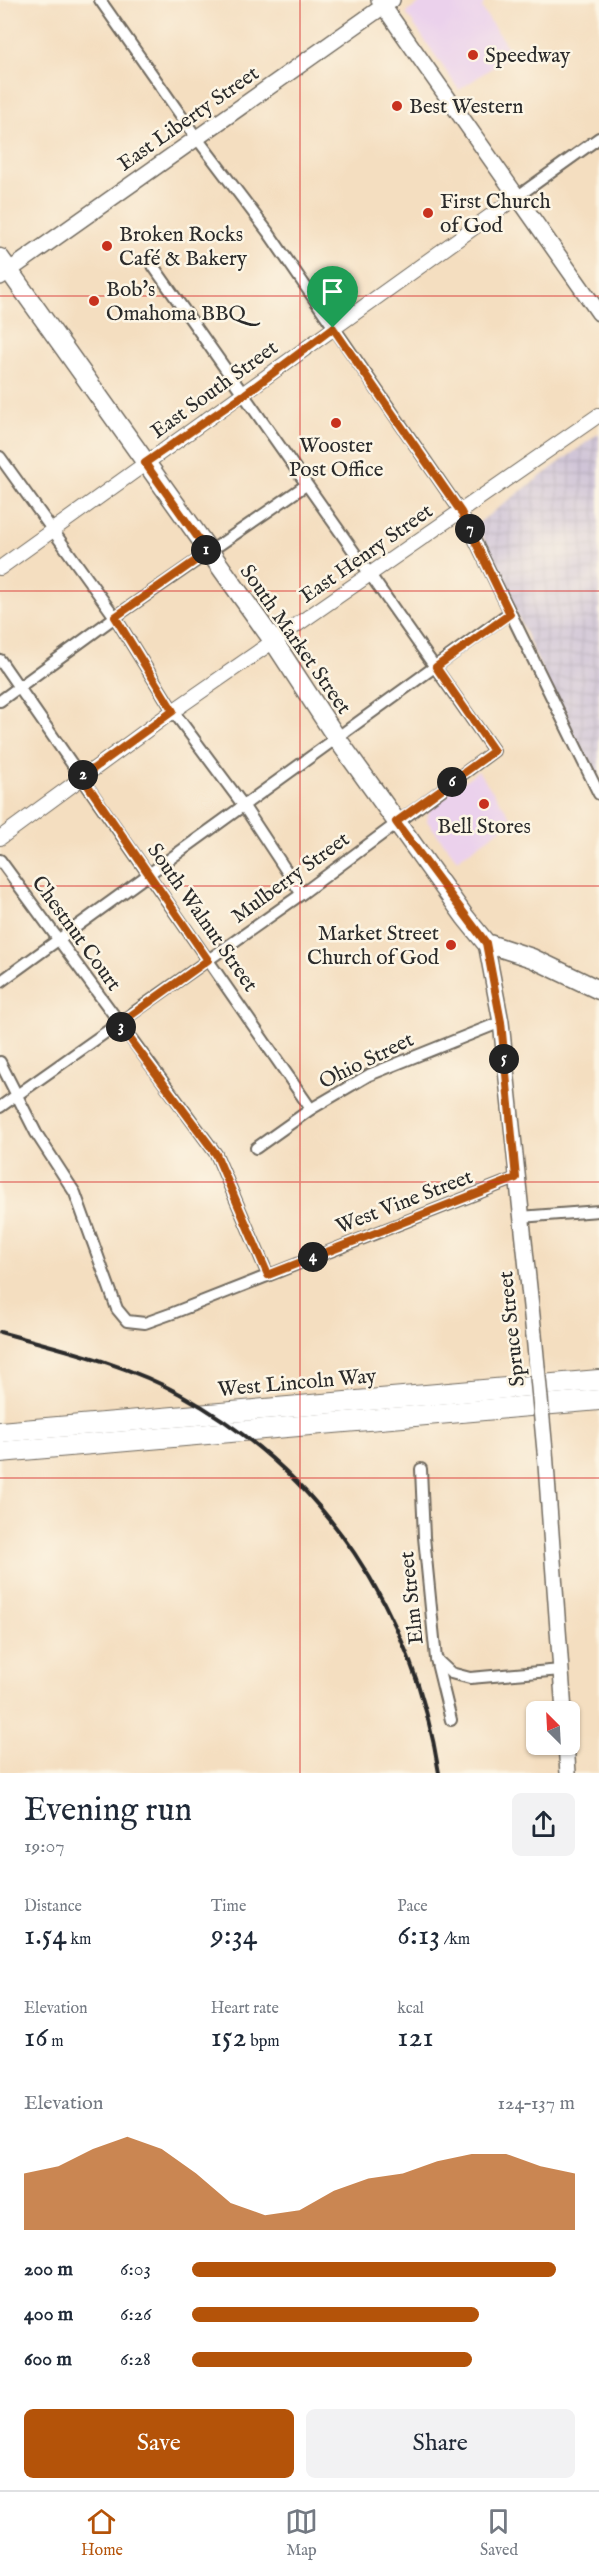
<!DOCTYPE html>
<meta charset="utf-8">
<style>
body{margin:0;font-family:"IM FELL English",serif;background:#f2f2f3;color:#1f2937;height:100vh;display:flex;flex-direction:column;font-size:22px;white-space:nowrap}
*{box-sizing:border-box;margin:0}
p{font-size:20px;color:#747a83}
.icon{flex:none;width:33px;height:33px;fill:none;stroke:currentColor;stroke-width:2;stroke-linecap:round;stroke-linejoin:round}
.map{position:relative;height:1773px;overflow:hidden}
.details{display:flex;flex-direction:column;background:#fff;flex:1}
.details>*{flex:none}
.needle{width:39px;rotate:336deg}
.tools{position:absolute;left:526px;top:1701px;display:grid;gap:12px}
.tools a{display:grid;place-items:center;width:54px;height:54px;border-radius:9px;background:#fff;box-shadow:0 2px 4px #0004;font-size:30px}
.pin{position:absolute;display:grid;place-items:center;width:51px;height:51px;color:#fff;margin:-62px -26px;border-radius:50% 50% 50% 0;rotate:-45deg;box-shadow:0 0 6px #0007}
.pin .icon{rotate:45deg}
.km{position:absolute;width:30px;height:30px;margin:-15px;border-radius:50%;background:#222;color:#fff;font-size:16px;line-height:30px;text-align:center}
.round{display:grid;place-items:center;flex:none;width:63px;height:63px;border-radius:9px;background:#f2f2f3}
.overview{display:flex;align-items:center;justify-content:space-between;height:102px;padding:0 24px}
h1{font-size:33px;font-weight:600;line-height:45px}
.metrics{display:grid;grid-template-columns:repeat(3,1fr);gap:9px;height:102px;padding:6px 24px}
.metrics div{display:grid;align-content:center}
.metrics b{font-size:30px;font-weight:600}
.metrics small{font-size:16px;font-weight:400}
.metrics p{font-size:16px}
.chart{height:168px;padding:12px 24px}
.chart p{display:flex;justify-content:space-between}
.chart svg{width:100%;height:108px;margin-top:6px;fill:#b45309;opacity:.7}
.primary-button{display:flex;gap:12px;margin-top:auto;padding:12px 24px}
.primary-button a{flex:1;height:69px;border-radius:9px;background:#b45309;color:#fff;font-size:24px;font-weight:600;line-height:69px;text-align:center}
.primary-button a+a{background:#f2f2f3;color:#1f2937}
ul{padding:0 24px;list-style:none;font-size:20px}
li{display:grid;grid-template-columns:96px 72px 1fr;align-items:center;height:45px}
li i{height:15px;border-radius:8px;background:#b45309}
.dock{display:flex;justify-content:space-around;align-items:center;height:84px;border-top:2px solid #e0e1e3;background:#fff;font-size:16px;color:#747a83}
.dock a{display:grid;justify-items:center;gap:3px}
.dock .current{color:#b45309}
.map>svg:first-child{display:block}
.built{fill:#ebd1ec}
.industrial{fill:url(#industrial-grid)}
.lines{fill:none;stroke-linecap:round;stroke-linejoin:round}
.minor-casing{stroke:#716a5f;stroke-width:14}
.tertiary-casing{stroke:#716a5f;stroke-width:16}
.secondary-casing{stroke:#716a5f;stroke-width:18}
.primary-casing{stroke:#716a5f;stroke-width:21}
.motorway-casing{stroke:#716a5f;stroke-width:22}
.minor{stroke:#fff;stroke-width:10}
.tertiary{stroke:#fff;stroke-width:14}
.secondary{stroke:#fff;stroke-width:15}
.primary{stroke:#fff;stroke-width:18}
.motorway{stroke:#fff;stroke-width:20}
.rail{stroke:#2b2b2b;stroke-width:4}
.secondary-bridge-casing{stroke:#716a5f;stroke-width:18;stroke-linecap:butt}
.secondary-bridge{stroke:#fff;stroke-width:15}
.route-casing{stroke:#fff;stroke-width:12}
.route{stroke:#b45309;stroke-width:8}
.grid{fill:none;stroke:#d62828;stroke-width:1.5;stroke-opacity:0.55}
.poi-dot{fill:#c8321e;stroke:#fcf5e5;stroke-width:2}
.labels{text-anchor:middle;stroke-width:5;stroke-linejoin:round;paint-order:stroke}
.poi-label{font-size:21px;fill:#2b2b2b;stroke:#fcf5e5;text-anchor:start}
.street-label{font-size:21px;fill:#2b2b2b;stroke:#fcf5e5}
</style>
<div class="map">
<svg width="599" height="1773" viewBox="0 0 599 1773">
<defs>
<pattern id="industrial-grid" width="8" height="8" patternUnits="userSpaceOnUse" patternTransform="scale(1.5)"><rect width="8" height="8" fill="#cbbfd6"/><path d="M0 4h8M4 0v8" fill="none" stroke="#aea4b8"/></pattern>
</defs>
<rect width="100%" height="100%" fill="#fcf5e5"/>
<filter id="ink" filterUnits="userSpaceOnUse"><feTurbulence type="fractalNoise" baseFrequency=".0167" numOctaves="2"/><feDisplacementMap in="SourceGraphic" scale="12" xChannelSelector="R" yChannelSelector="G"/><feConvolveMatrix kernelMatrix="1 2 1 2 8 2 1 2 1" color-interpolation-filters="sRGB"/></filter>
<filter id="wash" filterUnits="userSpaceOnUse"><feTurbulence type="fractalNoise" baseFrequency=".008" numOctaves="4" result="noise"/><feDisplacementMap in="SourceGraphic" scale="24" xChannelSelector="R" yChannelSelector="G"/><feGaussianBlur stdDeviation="1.35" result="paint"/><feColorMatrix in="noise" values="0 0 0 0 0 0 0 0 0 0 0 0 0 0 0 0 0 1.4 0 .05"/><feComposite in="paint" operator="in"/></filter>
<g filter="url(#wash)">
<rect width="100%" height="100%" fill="#f4dec0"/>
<g class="built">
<path d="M424,0H484L482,9L512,54L459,90L406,13Z"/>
<path d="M478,771L513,820L457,860L427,821L430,806Z"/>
</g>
<path class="industrial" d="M599,433V798L477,524Z"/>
</g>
<g filter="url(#ink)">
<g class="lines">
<g class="minor-casing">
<g id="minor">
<path d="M100,0L196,137L268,232L461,512L599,794"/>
<path d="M518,196L599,138"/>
<path d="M0,457L115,617L173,711L243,805L301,893"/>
<path d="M0,660L311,1109"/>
<path d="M0,701L115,617L306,485"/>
<path d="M0,860L216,1154L268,1275"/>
<path d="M0,982L509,613"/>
<path d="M0,1062L36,1133L75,1193L117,1309L127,1321L145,1323L173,1313L516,1178"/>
<path d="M0,1107L303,893L494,751L149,260"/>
<path d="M256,1148L311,1109L369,1075L501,1022"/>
<path d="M520,1217L599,1211"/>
<path d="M421,1469L424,1537L436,1659L451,1720"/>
<path d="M436,1659L451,1673L470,1678L561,1670"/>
</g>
</g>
<g class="tertiary-casing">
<g id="tertiary">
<path d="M0,568L518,196"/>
<path d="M0,838L173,711L599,415"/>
</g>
</g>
<g class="secondary-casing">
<g id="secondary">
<path d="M379,0L599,313"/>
<path d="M0,277L392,0"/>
<path d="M486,943L501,1022L534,1335"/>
<path d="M545,1451L564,1712"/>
<path d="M566,1744L568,1773"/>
</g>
</g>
<g class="primary-casing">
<path id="primary" d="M0,258L274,642L338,740L465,917L486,943L532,958L599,990"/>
</g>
<g class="motorway-casing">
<g id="motorway">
<path d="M0,1432L599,1380"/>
<path d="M0,1452L599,1400"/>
</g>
</g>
<use href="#minor" class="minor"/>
<use href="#tertiary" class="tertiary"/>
<use href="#secondary" class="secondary"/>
<use href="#primary" class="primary"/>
<use href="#motorway" class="motorway"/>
<path class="rail" d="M0,1332C60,1349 125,1363 180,1394C324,1473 414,1612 439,1773"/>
<g class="secondary-bridge-casing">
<path id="secondary-bridge" d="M534,1335L545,1451"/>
</g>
<use href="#secondary-bridge" class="secondary-bridge"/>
</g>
</g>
<g class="lines" filter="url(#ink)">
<g class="route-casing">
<path id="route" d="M333,328L461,512L510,614L436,667L494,751L396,822L486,943L501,1022L516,1178L268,1275L216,1154L119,1024L208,960L82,777L173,711L115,617L208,552L145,463L245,394Z"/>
</g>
<use href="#route" class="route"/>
</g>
<path class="grid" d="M300,0V1773M0,296H599M0,591H599M0,886H599M0,1182H599M0,1478H599"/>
<g class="poi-dot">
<circle cx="473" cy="55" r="6"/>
<circle cx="397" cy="106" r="6"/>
<circle cx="428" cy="213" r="6"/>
<circle cx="107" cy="246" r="6"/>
<circle cx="94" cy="301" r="6"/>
<circle cx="336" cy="423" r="6"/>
<circle cx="484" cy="804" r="6"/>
<circle cx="451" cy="945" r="6"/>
</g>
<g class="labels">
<g class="poi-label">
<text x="485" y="62">Speedway</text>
<text x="409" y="113">Best Western</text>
<text x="440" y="208">First Church<tspan x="440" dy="24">of God</tspan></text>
<text x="119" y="241">Broken Rocks<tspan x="119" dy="24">Café &amp; Bakery</tspan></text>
<text x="106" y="296">Bob's<tspan x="106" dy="24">Omahoma BBQ</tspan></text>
<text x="336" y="452" text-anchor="middle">Wooster<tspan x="336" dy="24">Post Office</tspan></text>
<text x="484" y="833" text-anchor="middle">Bell Stores</text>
<text x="439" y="940" text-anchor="end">Market Street<tspan x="439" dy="24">Church of God</tspan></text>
</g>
<g class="street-label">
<text transform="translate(188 118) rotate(-35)" y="7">East Liberty Street</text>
<text transform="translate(214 389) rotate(-36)" y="7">East South Street</text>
<text transform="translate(366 553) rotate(-35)" y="7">East Henry Street</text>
<text transform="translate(296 639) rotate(55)" y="7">South Market Street</text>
<text transform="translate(290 877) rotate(-36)" y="7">Mulberry Street</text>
<text transform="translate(203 917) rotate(55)" y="7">South Walnut Street</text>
<text transform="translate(77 933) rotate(54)" y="7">Chestnut Court</text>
<text transform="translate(366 1060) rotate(-26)" y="7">Ohio Street</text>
<text transform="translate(404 1201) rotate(-21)" y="7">West Vine Street</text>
<text transform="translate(511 1329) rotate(-96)" y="7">Spruce Street</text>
<text transform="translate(297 1382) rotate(-5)" y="7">West Lincoln Way</text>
<text transform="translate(411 1598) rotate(-96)" y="7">Elm Street</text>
</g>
</g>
</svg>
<div class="tools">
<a><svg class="needle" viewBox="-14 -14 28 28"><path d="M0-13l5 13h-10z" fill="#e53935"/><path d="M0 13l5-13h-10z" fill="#747a83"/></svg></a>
</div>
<div class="pin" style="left:333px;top:328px;background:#1e9e55"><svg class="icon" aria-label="arrive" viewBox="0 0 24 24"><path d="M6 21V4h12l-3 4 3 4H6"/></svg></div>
<b class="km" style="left:206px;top:550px">1</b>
<b class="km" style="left:83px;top:775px">2</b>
<b class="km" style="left:121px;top:1027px">3</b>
<b class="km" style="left:313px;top:1257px">4</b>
<b class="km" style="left:504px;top:1059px">5</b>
<b class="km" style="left:452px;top:782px">6</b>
<b class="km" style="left:470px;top:529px">7</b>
</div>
<section class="details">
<div class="overview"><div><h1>Evening run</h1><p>19:07</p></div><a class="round"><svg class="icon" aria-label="share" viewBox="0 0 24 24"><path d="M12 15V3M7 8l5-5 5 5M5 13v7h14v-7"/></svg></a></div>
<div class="metrics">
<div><p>Distance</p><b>1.54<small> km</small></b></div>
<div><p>Time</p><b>9:34</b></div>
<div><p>Pace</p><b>6:13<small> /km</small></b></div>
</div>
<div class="metrics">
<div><p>Elevation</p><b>16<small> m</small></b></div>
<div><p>Heart rate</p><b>152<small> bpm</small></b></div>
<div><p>kcal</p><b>121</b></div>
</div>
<div class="chart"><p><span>Elevation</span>124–137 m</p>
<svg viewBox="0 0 160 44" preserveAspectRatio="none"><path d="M0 44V21L10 18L20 11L30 6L40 11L50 21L60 33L70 38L80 36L90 28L100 23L110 21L120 16L130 13L140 13L150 18L160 21V44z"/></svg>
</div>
<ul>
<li><b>200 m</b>6:03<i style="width:95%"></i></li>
<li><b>400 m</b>6:26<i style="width:75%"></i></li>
<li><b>600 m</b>6:28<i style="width:73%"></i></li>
</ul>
<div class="primary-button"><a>Save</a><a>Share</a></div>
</section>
<nav class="dock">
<a class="current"><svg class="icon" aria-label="home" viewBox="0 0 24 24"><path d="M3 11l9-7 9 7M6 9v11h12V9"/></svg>Home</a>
<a><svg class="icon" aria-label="map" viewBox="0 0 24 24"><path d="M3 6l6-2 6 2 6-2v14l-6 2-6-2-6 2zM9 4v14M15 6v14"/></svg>Map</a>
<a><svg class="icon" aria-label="saved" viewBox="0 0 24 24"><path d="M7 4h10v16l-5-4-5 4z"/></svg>Saved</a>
</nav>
